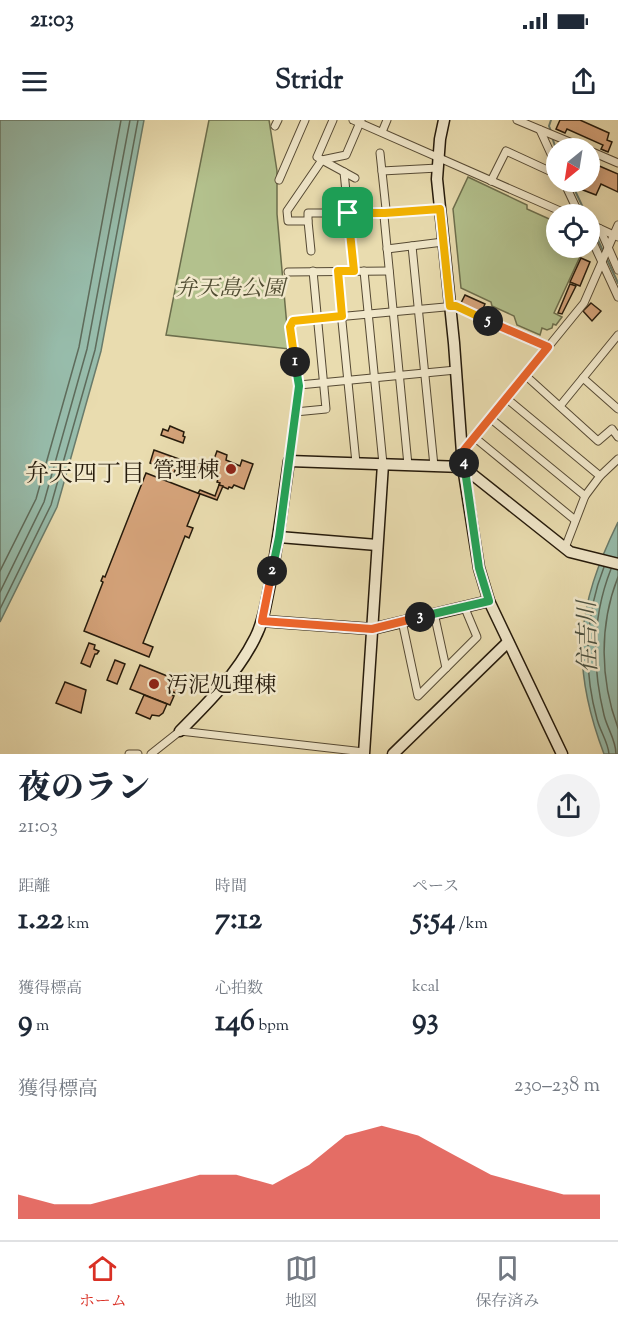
<!DOCTYPE html>
<html lang="ja">
<meta charset="utf-8">
<style>
body{margin:0;font-family:"Sorts Mill Goudy","Noto Serif JP",serif;background:#f2f2f3;color:#1f2937;height:100vh;display:flex;flex-direction:column;font-size:22px;white-space:nowrap}
*{box-sizing:border-box;margin:0}
p{font-size:20px;color:#747a83}
.icon{flex:none;width:33px;height:33px;fill:none;stroke:currentColor;stroke-width:2;stroke-linecap:round;stroke-linejoin:round}
.map{position:relative;height:634px;overflow:hidden}
.sheet{display:flex;flex-direction:column;background:#fff;flex:1}
.sheet>*{flex:none}
.needle{width:39px;rotate:210deg}
.controls{position:absolute;left:546px;top:18px;display:grid;gap:12px}
.controls a{display:grid;place-items:center;width:54px;height:54px;border-radius:50%;background:#fff;box-shadow:0 3px 15px #0003;font-size:30px}
.pin{position:absolute;display:grid;place-items:center;width:51px;height:51px;color:#fff;margin:-26px;border-radius:12px;box-shadow:0 3px 9px #0006}
.km{position:absolute;width:30px;height:30px;margin:-15px;border-radius:50%;background:#222;color:#fff;font-size:16px;line-height:30px;text-align:center}
.round{display:grid;place-items:center;flex:none;width:63px;height:63px;border-radius:32px;background:#f2f2f3}
.head{display:flex;align-items:center;justify-content:space-between;height:102px;padding:0 18px}
h1{font-size:33px;font-weight:800;line-height:45px}
.figures{display:grid;grid-template-columns:repeat(3,1fr);gap:9px;height:102px;padding:6px 18px}
.figures div{display:grid;align-content:center}
.figures b{font-size:30px;font-weight:800}
.figures small{font-size:16px;font-weight:400}
.figures p{font-size:16px}
.chart{height:168px;padding:12px 18px}
.chart p{display:flex;justify-content:space-between}
.chart svg{width:100%;height:108px;margin-top:6px;fill:#d93025;opacity:.7}
.status{display:flex;justify-content:space-between;align-items:center;height:42px;padding:0 30px;background:#fff;direction:ltr}
.status svg{height:16px;fill:currentColor}
header{display:flex;justify-content:space-between;align-items:center;height:78px;padding:0 18px;background:#fff;font-size:27px;font-weight:800}
.dock{display:flex;justify-content:space-around;align-items:center;height:84px;border-top:2px solid #e0e1e3;background:#fff;font-size:16px;color:#747a83}
.dock a{display:grid;justify-items:center;gap:3px}
.dock .current{color:#d93025}
.map>svg:first-child{display:block}
.green{fill:#b3c18d;stroke:#6c6e4c;stroke-width:1.5}
.water{fill:#97bcab;stroke:#697b6b;stroke-width:1.5}
.lines{fill:none;stroke-linecap:round;stroke-linejoin:round}
.shore{stroke:#5e6b5b;stroke-width:1.5}
.stream{stroke:#697b6b;stroke-width:2}
.building{fill:#d5a37a;stroke:#251a0b;stroke-width:1.5}
.street-casing{stroke:#564a34;stroke-width:9}
.secondary-casing{stroke:#251a0b;stroke-width:13}
.street{stroke:#f1e8cb;stroke-width:7}
.secondary{stroke:#f1e8cb;stroke-width:10}
.split-1-casing{stroke:#fff;stroke-width:12}
.split-2-casing{stroke:#fff;stroke-width:12}
.split-3-casing{stroke:#fff;stroke-width:12}
.split-4-casing{stroke:#fff;stroke-width:12}
.split-5-casing{stroke:#fff;stroke-width:12}
.split-6-casing{stroke:#fff;stroke-width:12}
.split-1{stroke:#f5b400;stroke-width:8}
.split-2{stroke:#22a559;stroke-width:8}
.split-3{stroke:#f0652b;stroke-width:8}
.split-4{stroke:#22a559;stroke-width:8}
.split-5{stroke:#f0652b;stroke-width:8}
.split-6{stroke:#f5b400;stroke-width:8}
.poi-dot{fill:#8f2418;stroke:#f1e8cb;stroke-width:2}
.labels{text-anchor:middle;stroke-width:5;stroke-linejoin:round;paint-order:stroke}
.park-label{font-size:22px;font-style:italic;fill:#504c32;stroke:#f1e8cb}
.poi-label{font-size:22px;fill:#251a0b;stroke:#f1e8cb;text-anchor:end}
.neighbourhood-label{font-size:24px;fill:#251a0b;stroke:#f1e8cb}
.water-label{font-size:24px;font-style:italic;fill:#4d5343;stroke:#f1e8cb}
</style>
<div class="status"><b>21:03</b><svg viewBox="0 0 49 12"><path d="M0 12V9h3v3zM5 12V6h3v6zM10 12V3h3v9zM15 12V0h3v12zM26 1h20v11H26zM47 4h2v5h-2z"/></svg></div>
<header><svg class="icon" aria-label="menu" viewBox="0 0 24 24"><path d="M4 6h16M4 12h16M4 18h16"/></svg>Stridr<svg class="icon" aria-label="share" viewBox="0 0 24 24"><path d="M12 15V3M7 8l5-5 5 5M5 13v7h14v-7"/></svg></header>
<div class="map">
<svg width="618" height="634" viewBox="0 0 618 634">
<rect width="100%" height="100%" fill="#e9dcaf"/>
<filter id="stains"><feTurbulence type="fractalNoise" baseFrequency=".00333" numOctaves="4"/><feColorMatrix values="0 0 0 0 .2 0 0 0 0 .09 0 0 0 0 .02 0 0 0 .5 -.17"/></filter>
<radialGradient id="worn" r=".72"><stop offset=".6" stop-color="#630" stop-opacity="0"/><stop offset="1" stop-color="#630" stop-opacity=".3"/></radialGradient>
<g class="green">
<path d="M209,0H269L277,51V94L289,229L166,215Z"/>
<path d="M468,57L527,85V89L556,102V128H584L554,193L562,197L556,205L553,204L552,208L547,210L542,208L540,215L517,205L514,196L492,186L491,182L461,168L453,89Z"/>
</g>
<g class="water">
<path d="M0,0H144L101,231L57,387L0,502Z"/>
<path d="M618,402V634H604C570,544 576,488 618,402Z"/>
</g>
<g class="lines">
<g class="shore">
<path d="M604,447C585,495 583,549 597,599C600,611 608,622 609,634"/>
<path d="M611,449C592,497 592,546 604,595C607,608 616,620 616,634"/>
<path d="M0,451L36,379L79,227L121,0"/>
<path d="M618,457C599,505 600,560 618,608"/>
<path d="M0,472L44,382L87,229L130,0"/>
<path d="M0,489L51,385L95,230L138,0"/>
</g>
<g class="stream">
<path d="M551,11L549,6L551,0"/>
<path d="M552,17L556,29"/>
<path d="M571,62L586,94"/>
<path d="M592,107L603,131"/>
<path d="M606,137L618,163"/>
</g>
</g>
<g class="building">
<path d="M560,0H580L609,13L607,20L612,22L608,32L601,29L603,25L567,9L565,13L556,9Z"/>
<path d="M590,42L618,54V72L601,64L596,75L583,70L586,62H590Z"/>
<path d="M581,138L590,142L580,166L570,162Z"/>
<path d="M570,164L576,166L562,194L558,193Z"/>
<path d="M465,175L485,184L481,193L461,183Z"/>
<path d="M591,183L601,191L592,201L583,191Z"/>
<path d="M170,306L184,312L183,316L185,317L183,323L161,315L163,309L168,311Z"/>
<path d="M154,330L179,339L174,353L150,343Z"/>
<path d="M217,331L227,335L226,340L240,346L242,340L253,344L244,369L234,365L232,368L229,367L228,369L219,365L220,363L217,362L219,356L209,353Z"/>
<path d="M183,340L202,347L199,354L194,352L191,358L178,353Z"/>
<path d="M146,353L200,374L187,406L193,408L189,418L185,416L143,523L153,527L149,537L84,511L103,462L101,461L103,456L105,457Z"/>
<path d="M219,365L223,366L217,380L198,373L200,370L215,376Z"/>
<path d="M89,523L95,525L94,529L99,531L97,534H95L90,547L81,543Z"/>
<path d="M115,540L125,544L117,564L107,560Z"/>
<path d="M140,545L177,560L174,568L177,569L176,573L173,572L171,575L174,576L170,585L130,569Z"/>
<path d="M65,562L86,570L81,593L56,583Z"/>
<path d="M144,575L167,584L163,593L159,596L152,595L150,599L136,593Z"/>
</g>
<g class="lines">
<g class="street-casing">
<g id="street">
<path d="M333,0L317,37L322,40L287,91L288,101H308V93H385L440,89"/>
<path d="M353,0L567,94"/>
<path d="M517,0L584,28"/>
<path d="M275,6L278,0"/>
<path d="M540,10L556,45"/>
<path d="M382,12L387,0"/>
<path d="M590,31L618,43"/>
<path d="M380,33L386,89L384,96L408,345"/>
<path d="M382,51L438,48"/>
<path d="M344,52L354,151"/>
<path d="M355,58L322,40L346,35L361,0"/>
<path d="M279,60L305,0"/>
<path d="M491,61L506,31L556,54"/>
<path d="M564,62L579,94"/>
<path d="M308,101L311,131"/>
<path d="M590,104L618,117"/>
<path d="M600,109L618,150"/>
<path d="M590,116L618,177"/>
<path d="M412,126L434,346"/>
<path d="M387,129L443,122"/>
<path d="M337,151L356,343"/>
<path d="M364,151L383,344"/>
<path d="M288,152L389,151"/>
<path d="M525,255L598,321L612,309L618,317"/>
<path d="M583,258L618,289"/>
<path d="M299,265L456,250"/>
<path d="M506,278L600,356"/>
<path d="M560,286L618,215"/>
<path d="M295,292L326,289L313,151"/>
<path d="M490,298L585,376"/>
<path d="M474,317L575,400"/>
<path d="M464,330L584,183L618,105"/>
<path d="M289,341L299,266L290,207L293,201L456,186L548,227"/>
<path d="M565,428L585,376L600,356L618,339"/>
<path d="M434,493L446,548"/>
<path d="M402,501L418,576L477,517L464,486"/>
<path d="M129,634H138"/>
<path d="M151,634L180,611L364,632"/>
</g>
</g>
<g class="secondary-casing">
<g id="secondary">
<path d="M444,0L440,19L437,59L454,223L463,347L479,448L489,481L562,634"/>
<path d="M279,417L377,425"/>
<path d="M262,501L372,509L489,481"/>
<path d="M180,611C208,583 237,554 255,518C264,501 266,482 270,464C278,423 283,382 289,341L463,347L570,432L618,444"/>
<path d="M364,634L383,344"/>
<path d="M393,634L508,522"/>
</g>
</g>
<use href="#street" class="street"/>
<use href="#secondary" class="secondary"/>
</g>
<g class="lines">
<g class="split-1-casing">
<path id="split-1" d="M295,242L290,207L293,201L342,196L338,151H354L348,93"/>
</g>
<g class="split-2-casing">
<path id="split-2" d="M272,451L279,417L299,266L295,242"/>
</g>
<g class="split-3-casing">
<path id="split-3" d="M272,451L262,501L372,509L420,497"/>
</g>
<g class="split-4-casing">
<path id="split-4" d="M420,497L489,481L479,448L464,343"/>
</g>
<g class="split-5-casing">
<path id="split-5" d="M464,343V330L548,227L488,201"/>
</g>
<g class="split-6-casing">
<path id="split-6" d="M348,93H385L440,89L450,186H456L488,201"/>
</g>
<use href="#split-1" class="split-1"/>
<use href="#split-2" class="split-2"/>
<use href="#split-3" class="split-3"/>
<use href="#split-4" class="split-4"/>
<use href="#split-5" class="split-5"/>
<use href="#split-6" class="split-6"/>
</g>
<g class="poi-dot">
<circle cx="231" cy="349" r="6"/>
<circle cx="154" cy="564" r="6"/>
</g>
<g class="labels">
<g class="park-label">
<text x="230" y="175">弁天島公園</text>
</g>
<g class="poi-label">
<text x="219" y="357">管理棟</text>
<text x="166" y="572" text-anchor="start">汚泥処理棟</text>
</g>
<g class="neighbourhood-label">
<text x="85" y="361">弁天四丁目</text>
</g>
<g class="water-label">
<text transform="translate(587 517) rotate(-91)" y="8">住吉川</text>
</g>
</g>
<rect width="100%" height="100%" filter="url(#stains)"/>
<rect width="100%" height="100%" fill="url(#worn)"/>
</svg>
<div class="controls">
<a><svg class="needle" viewBox="-14 -14 28 28"><path d="M0-13l5 13h-10z" fill="#e53935"/><path d="M0 13l5-13h-10z" fill="#747a83"/></svg></a>
<a><svg class="icon" aria-label="locate" viewBox="0 0 24 24"><circle cx="12" cy="12" r="6"/><path d="M12 2v4M12 18v4M2 12h4M18 12h4"/></svg></a>
</div>
<div class="pin" style="left:348px;top:93px;background:#1e9e55"><svg class="icon" aria-label="arrive" viewBox="0 0 24 24"><path d="M6 21V4h12l-3 4 3 4H6"/></svg></div>
<b class="km" style="left:295px;top:242px">1</b>
<b class="km" style="left:272px;top:451px">2</b>
<b class="km" style="left:420px;top:497px">3</b>
<b class="km" style="left:464px;top:343px">4</b>
<b class="km" style="left:488px;top:201px">5</b>
</div>
<section class="sheet">
<div class="head"><div><h1>夜のラン</h1><p>21:03</p></div><a class="round"><svg class="icon" aria-label="share" viewBox="0 0 24 24"><path d="M12 15V3M7 8l5-5 5 5M5 13v7h14v-7"/></svg></a></div>
<div class="figures">
<div><p>距離</p><b>1.22<small> km</small></b></div>
<div><p>時間</p><b>7:12</b></div>
<div><p>ペース</p><b>5:54<small> /km</small></b></div>
</div>
<div class="figures">
<div><p>獲得標高</p><b>9<small> m</small></b></div>
<div><p>心拍数</p><b>146<small> bpm</small></b></div>
<div><p>kcal</p><b>93</b></div>
</div>
<div class="chart"><p><span>獲得標高</span>230–238 m</p>
<svg viewBox="0 0 160 44" preserveAspectRatio="none"><path d="M0 44V34L10 38L20 38L30 34L40 30L50 26L60 26L70 30L80 22L90 10L100 6L110 10L120 18L130 26L140 30L150 34L160 34V44z"/></svg>
</div>
</section>
<nav class="dock">
<a class="current"><svg class="icon" aria-label="home" viewBox="0 0 24 24"><path d="M3 11l9-7 9 7M6 9v11h12V9"/></svg>ホーム</a>
<a><svg class="icon" aria-label="map" viewBox="0 0 24 24"><path d="M3 6l6-2 6 2 6-2v14l-6 2-6-2-6 2zM9 4v14M15 6v14"/></svg>地図</a>
<a><svg class="icon" aria-label="saved" viewBox="0 0 24 24"><path d="M7 4h10v16l-5-4-5 4z"/></svg>保存済み</a>
</nav>
